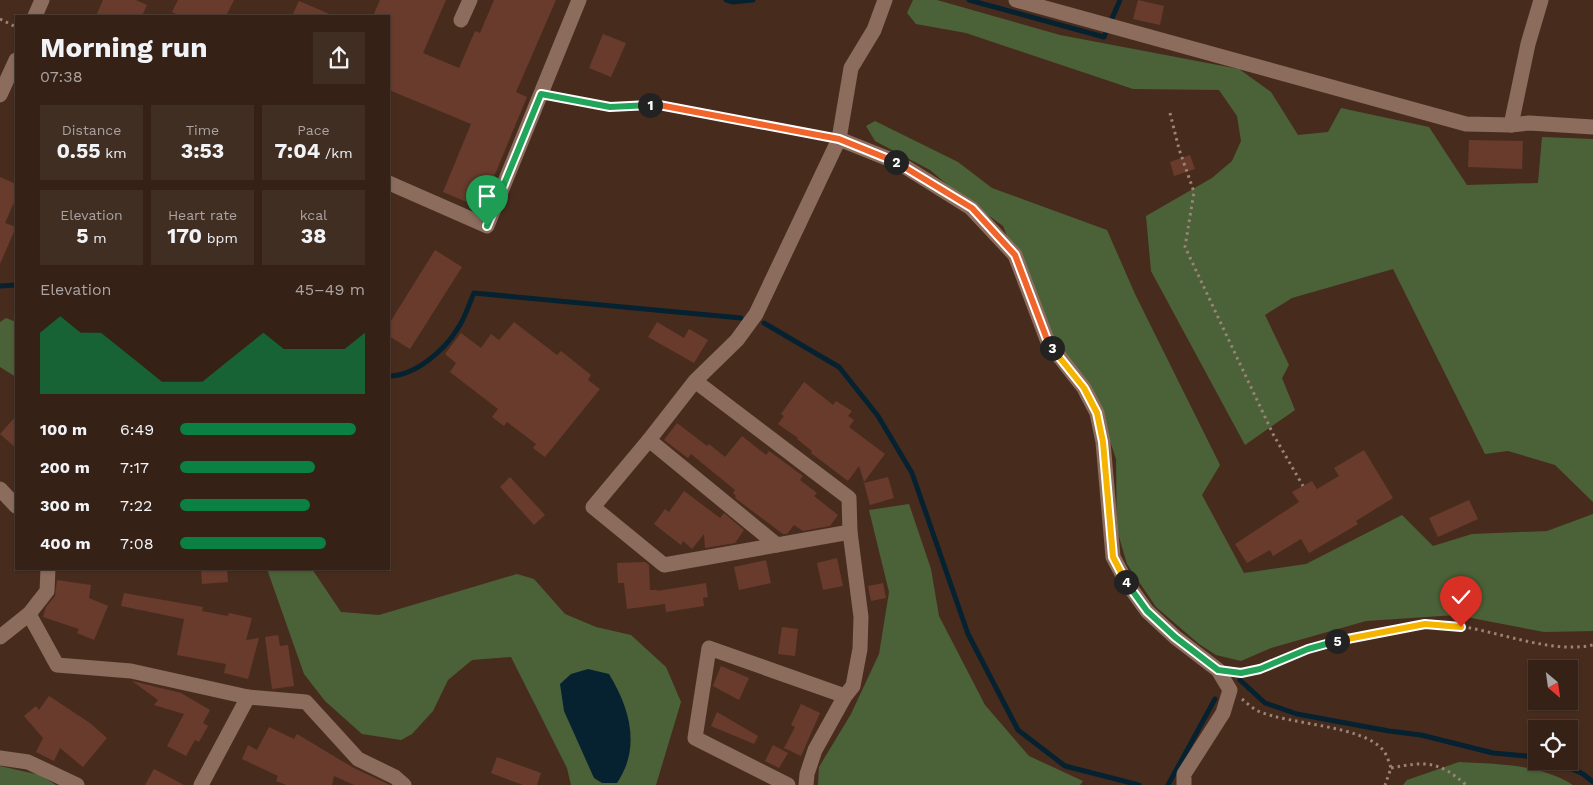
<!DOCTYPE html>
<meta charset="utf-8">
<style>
body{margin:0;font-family:"Work Sans",sans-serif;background:#402e23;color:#f1f3f6;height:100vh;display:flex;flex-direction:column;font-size:19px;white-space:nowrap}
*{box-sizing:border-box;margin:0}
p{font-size:16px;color:#aaa3a1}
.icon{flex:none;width:28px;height:28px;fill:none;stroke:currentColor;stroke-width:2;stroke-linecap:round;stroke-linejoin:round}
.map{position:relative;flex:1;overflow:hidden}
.side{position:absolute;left:15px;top:15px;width:375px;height:555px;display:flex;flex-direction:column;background:#352116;border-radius:0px;box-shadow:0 1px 4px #0004,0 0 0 1px #4f3e35}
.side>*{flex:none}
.needle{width:32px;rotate:151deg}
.fabs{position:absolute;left:1528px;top:660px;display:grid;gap:10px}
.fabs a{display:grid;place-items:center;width:50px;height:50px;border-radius:0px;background:#352116;box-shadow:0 1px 4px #0004,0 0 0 1px #4f3e35;font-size:25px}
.pin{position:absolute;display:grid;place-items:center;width:42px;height:42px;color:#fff;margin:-51px -21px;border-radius:50% 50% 50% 0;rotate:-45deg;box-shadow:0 0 5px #0007}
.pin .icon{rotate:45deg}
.km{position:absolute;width:25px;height:25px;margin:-12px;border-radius:50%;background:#222;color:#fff;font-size:14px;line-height:25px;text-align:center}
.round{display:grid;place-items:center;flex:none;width:52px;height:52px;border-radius:0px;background:#402e23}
.overview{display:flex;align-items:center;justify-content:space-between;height:85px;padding:0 25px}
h1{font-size:28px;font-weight:700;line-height:38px}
.stats{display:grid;grid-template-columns:repeat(3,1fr);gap:8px;height:85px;padding:5px 25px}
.stats div{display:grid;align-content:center;border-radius:0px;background:#402e23;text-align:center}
.stats b{font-size:21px;font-weight:700}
.stats small{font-size:14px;font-weight:400}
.stats p{font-size:14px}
.chart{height:140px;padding:10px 25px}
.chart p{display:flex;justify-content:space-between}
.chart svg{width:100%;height:90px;margin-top:5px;fill:#0b8043;opacity:.7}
ul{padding:0 25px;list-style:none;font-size:16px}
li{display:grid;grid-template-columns:80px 60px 1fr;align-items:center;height:38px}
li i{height:12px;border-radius:6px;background:#0b8043}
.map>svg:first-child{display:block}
.forest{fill:#4b6238}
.water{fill:#062230}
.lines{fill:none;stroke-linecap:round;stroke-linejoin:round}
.stream{stroke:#062230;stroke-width:5}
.building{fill:#693b2c}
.path{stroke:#9a8377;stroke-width:3;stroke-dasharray:2.5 4;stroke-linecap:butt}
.minor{stroke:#8b6c5d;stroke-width:15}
.split-1-casing{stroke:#fff;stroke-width:10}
.split-2-casing{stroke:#fff;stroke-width:10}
.split-3-casing{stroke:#fff;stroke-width:10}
.split-4-casing{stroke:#fff;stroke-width:10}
.split-5-casing{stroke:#fff;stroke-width:10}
.split-6-casing{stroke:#fff;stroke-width:10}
.split-1{stroke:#22a559;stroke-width:6}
.split-2{stroke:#f0652b;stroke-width:6}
.split-3{stroke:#f0652b;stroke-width:6}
.split-4{stroke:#f5b400;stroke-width:6}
.split-5{stroke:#22a559;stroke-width:6}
.split-6{stroke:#f5b400;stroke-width:6}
</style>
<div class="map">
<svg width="1593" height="785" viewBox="0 0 1593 785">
<rect width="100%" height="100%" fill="#472c1e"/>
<g class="forest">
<path d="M913,0H937L1060,35L1239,69L1271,92L1298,135L1328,132L1341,108L1429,127L1467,185L1538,183L1542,137L1593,139V502L1555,465L1508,451L1485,454L1393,269L1292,298L1265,315L1289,365L1282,378L1295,410L1245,445L1151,271L1146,216L1212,178L1232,161L1241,141L1237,116L1219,90L1133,89L966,33L916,24L907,13Z"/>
<path d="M875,121L958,162L992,188L1107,230L1135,294L1220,465L1202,495L1244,573L1306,564L1402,515L1433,546L1472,534L1547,531L1593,514V631L1544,632L1456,615L1366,621L1271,648L1241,661L1216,655L1199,644L1156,607L1127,564L1117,530L1116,459L1092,387L1045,330L1003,226L956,192L930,170L875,141L866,126Z"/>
<path d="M6,318L16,322V377L0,367V322Z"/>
<path d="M909,504L931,569L939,616L985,705L1029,756L1083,781L1080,785H818L819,767L851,714L879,654L889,592L869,510Z"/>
<path d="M267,569H312L341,612L379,615L517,574L534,579L565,614L596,627L631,635L666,667L681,702L656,785H571L567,768L511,657L472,660L448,680L433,711L412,734L401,740L362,734L325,701L304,674Z"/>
<path d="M1459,762C1498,764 1539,764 1573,785H1403L1407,780Z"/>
<path d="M0,766L40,775L56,785H0Z"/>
</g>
<path class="water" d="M588,669L609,674C630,708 641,748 617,783H602L594,778L564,711L560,684L571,674Z"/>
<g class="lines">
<g class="stream">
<path d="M726,0L732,2L753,0"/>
<path d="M969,0L1104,37L1120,0"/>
<path d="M0,286L16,285"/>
<path d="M764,323L839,367L878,416L912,473L968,634L1018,730L1065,766L1139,785"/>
<path d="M389,376C415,376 445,350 458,328C465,318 469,304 474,293L741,318"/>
<path d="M1240,680L1265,703L1297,714L1389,731L1421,735L1493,753L1536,757"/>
<path d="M1556,761L1583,774L1593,782"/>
<path d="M1168,785L1215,699"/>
</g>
</g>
<g class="building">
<path d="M103,0H136L147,5L142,16H96Z"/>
<path d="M178,0H234L226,16H180L172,12Z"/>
<path d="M380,0H446L423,53L459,68L475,31L480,33L494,0H556L516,92L527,97L481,208L443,192L471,124L389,90V16H373Z"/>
<path d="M1138,0L1164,6L1160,25L1133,19Z"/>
<path d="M299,1L334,16H292Z"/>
<path d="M603,34L626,43L611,77L589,68Z"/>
<path d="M1469,140L1523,141L1522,169L1468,167Z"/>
<path d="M1190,155L1195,169L1174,176L1170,162Z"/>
<path d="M0,177L16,184V198L5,223L16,227L0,264Z"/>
<path d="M435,250L462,267L410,349L389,336V324Z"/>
<path d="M514,322L557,355L561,351L591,375L588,380L600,389L545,457L533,448L536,444L507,422L504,426L492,417L498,409L450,372L456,363L445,354L461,333L481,348L491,334L499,340Z"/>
<path d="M657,322L684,338L689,329L708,340L694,363L648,337Z"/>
<path d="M804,382L833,405L836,401L852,411L848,416L854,420L849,427L885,454L864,482L859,466L848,481L811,453L812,451L797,439L798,438L778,424L784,416L781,414Z"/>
<path d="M16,416V448L0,434Z"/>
<path d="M677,423L707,446L709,444L725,457L742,436L766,455L769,451L803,476L800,480L817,493L814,496L838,515L830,526L803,531L794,525L787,534H783L735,498L736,496L733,493L735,490L691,454L688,458L664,440Z"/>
<path d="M1364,450L1393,498L1356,521L1358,524L1309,553L1301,539L1273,556L1270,550L1247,563L1235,544L1299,502L1292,492L1312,481L1317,489L1339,476L1334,468Z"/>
<path d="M510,477L545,515L534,525L500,487Z"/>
<path d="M888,477L894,498L870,505L864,483Z"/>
<path d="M684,491L720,518L724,513L744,530L735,543L705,548L704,534L692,549L683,541L681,545L654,524L665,509L669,512Z"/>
<path d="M1469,500L1478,519L1438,537L1429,518Z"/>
<path d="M837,558L843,586L823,590L817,563Z"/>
<path d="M766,560L771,583L739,590L734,567Z"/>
<path d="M645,562L649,565L650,590H657V591L706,583L708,597L703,598L704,606L666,612L665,604L627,609L624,583H618L617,563Z"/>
<path d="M201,569H227L228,582L202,584Z"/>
<path d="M57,580L91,585L89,598L108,606L94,640L77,633L79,629L43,617L46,607L55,596Z"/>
<path d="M883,583L886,598L871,601L868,586Z"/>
<path d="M124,593L203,607L202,611L228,616L229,613L252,618L246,640L259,638L248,679L224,673L226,664L177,655L184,619L121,606Z"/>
<path d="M782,627L798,629L795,656L778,654Z"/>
<path d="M278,635L280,646L288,645L294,686L272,689L265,637Z"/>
<path d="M721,666L749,678L739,700L713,686Z"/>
<path d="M132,681L181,693L210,710L203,723L208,726L199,742L195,740L186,756L167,746L184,714L154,705L158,700Z"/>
<path d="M49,696L90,723L107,738L83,767L60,748L54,761L36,752L43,738L24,716L36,706L39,710Z"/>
<path d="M801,704L820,713L801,756L784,748L795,727L791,725Z"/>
<path d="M717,712L758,736L754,744L711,726Z"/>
<path d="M269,727L294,739L297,734L352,767L390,785H354L334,776L332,785H286L276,781L278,776L242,759L248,745L257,750Z"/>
<path d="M773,745L788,753L779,768L765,761Z"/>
<path d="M497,757L541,773L537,785H523L491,773Z"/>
<path d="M154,769L184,785H145Z"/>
</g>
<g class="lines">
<g class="path">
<path d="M0,19L16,27"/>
<path d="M556,97L610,107L659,105L824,136"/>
<path d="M1170,113L1179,149L1194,192L1185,247L1273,434L1303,486"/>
<path d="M1236,672C1261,676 1286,657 1308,649C1340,638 1390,627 1424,624C1478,620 1541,656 1593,645"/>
<path d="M1242,699C1247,703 1252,708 1258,711C1290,725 1362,725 1383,750C1387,755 1389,762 1391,768L1385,785"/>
<path d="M1391,768C1426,761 1439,761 1466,785"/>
</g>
<g class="minor">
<path d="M1016,0L1466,124L1511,125L1529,123L1593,127"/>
<path d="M35,16L42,0"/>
<path d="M461,20L470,0"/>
<path d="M0,95L16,60"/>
<path d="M1511,125L1528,44L1541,0"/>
<path d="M839,139L899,163L971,208L1015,255L1048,342L1084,388L1097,413L1103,442L1113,557L1127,583L1147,611L1175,637L1218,670L1230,690L1223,713L1184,774V785"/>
<path d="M389,183L487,226L579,0"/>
<path d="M695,381L849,498L850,532L664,565L593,507L649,440L695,381L737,340L756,314L839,139L851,68L874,30L885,0"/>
<path d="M649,440L777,545"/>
<path d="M0,489L16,506"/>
<path d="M29,614L57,665L131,671L248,697L306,702L358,759L395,777L404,785"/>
<path d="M0,637L29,614L47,591L48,569"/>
<path d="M0,758L28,762L77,785"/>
<path d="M201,785L248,697"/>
<path d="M788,785L695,738L709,648L845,696"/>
<path d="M806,785L807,774L815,750L845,696L853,686L860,649L861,617L850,532"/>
</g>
</g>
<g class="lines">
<g class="split-1-casing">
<path id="split-1" d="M487,226L541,94L610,107L650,105"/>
</g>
<g class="split-2-casing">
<path id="split-2" d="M650,105H659L839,139L896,162"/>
</g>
<g class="split-3-casing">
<path id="split-3" d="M896,162L972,208L1015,255L1048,342L1052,348"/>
</g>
<g class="split-4-casing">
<path id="split-4" d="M1052,348L1084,388L1097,413L1103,442L1113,557L1126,582"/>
</g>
<g class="split-5-casing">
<path id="split-5" d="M1126,582L1147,611L1175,637L1218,670L1241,673L1260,669L1308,649L1337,641"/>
</g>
<g class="split-6-casing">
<path id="split-6" d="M1337,641L1425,624L1461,627"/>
</g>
<use href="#split-1" class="split-1"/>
<use href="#split-2" class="split-2"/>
<use href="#split-3" class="split-3"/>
<use href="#split-4" class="split-4"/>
<use href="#split-5" class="split-5"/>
<use href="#split-6" class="split-6"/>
</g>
</svg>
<div class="fabs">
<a><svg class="needle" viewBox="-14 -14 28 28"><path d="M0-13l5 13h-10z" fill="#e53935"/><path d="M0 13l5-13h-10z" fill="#aaa3a1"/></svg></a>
<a><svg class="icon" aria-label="locate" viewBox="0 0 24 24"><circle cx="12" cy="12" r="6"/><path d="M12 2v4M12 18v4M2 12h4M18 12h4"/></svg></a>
</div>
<div class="pin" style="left:487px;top:226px;background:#1e9e55"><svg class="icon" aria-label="arrive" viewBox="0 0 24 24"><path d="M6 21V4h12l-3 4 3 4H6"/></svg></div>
<div class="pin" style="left:1461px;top:627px;background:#d93025"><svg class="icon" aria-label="check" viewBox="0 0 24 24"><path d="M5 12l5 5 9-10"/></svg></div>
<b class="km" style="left:650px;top:105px">1</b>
<b class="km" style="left:896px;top:162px">2</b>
<b class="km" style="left:1052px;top:348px">3</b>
<b class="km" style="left:1126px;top:582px">4</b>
<b class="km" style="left:1337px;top:641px">5</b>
<section class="side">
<div class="overview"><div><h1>Morning run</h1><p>07:38</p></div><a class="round"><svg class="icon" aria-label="share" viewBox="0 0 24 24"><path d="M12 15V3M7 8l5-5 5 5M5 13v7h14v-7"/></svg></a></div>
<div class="stats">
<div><p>Distance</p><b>0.55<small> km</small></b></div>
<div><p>Time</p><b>3:53</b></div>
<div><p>Pace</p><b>7:04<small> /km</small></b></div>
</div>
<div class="stats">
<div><p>Elevation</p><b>5<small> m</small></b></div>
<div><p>Heart rate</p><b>170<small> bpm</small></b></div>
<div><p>kcal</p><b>38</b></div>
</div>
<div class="chart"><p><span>Elevation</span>45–49 m</p>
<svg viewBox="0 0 160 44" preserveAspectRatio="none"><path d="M0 44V14L10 6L20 14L30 14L40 22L50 30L60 38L70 38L80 38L90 30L100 22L110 14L120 22L130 22L140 22L150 22L160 14V44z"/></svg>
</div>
<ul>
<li><b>100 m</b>6:49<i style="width:95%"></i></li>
<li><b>200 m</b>7:17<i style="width:73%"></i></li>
<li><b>300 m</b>7:22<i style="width:70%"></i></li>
<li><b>400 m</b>7:08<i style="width:79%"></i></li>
</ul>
</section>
</div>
